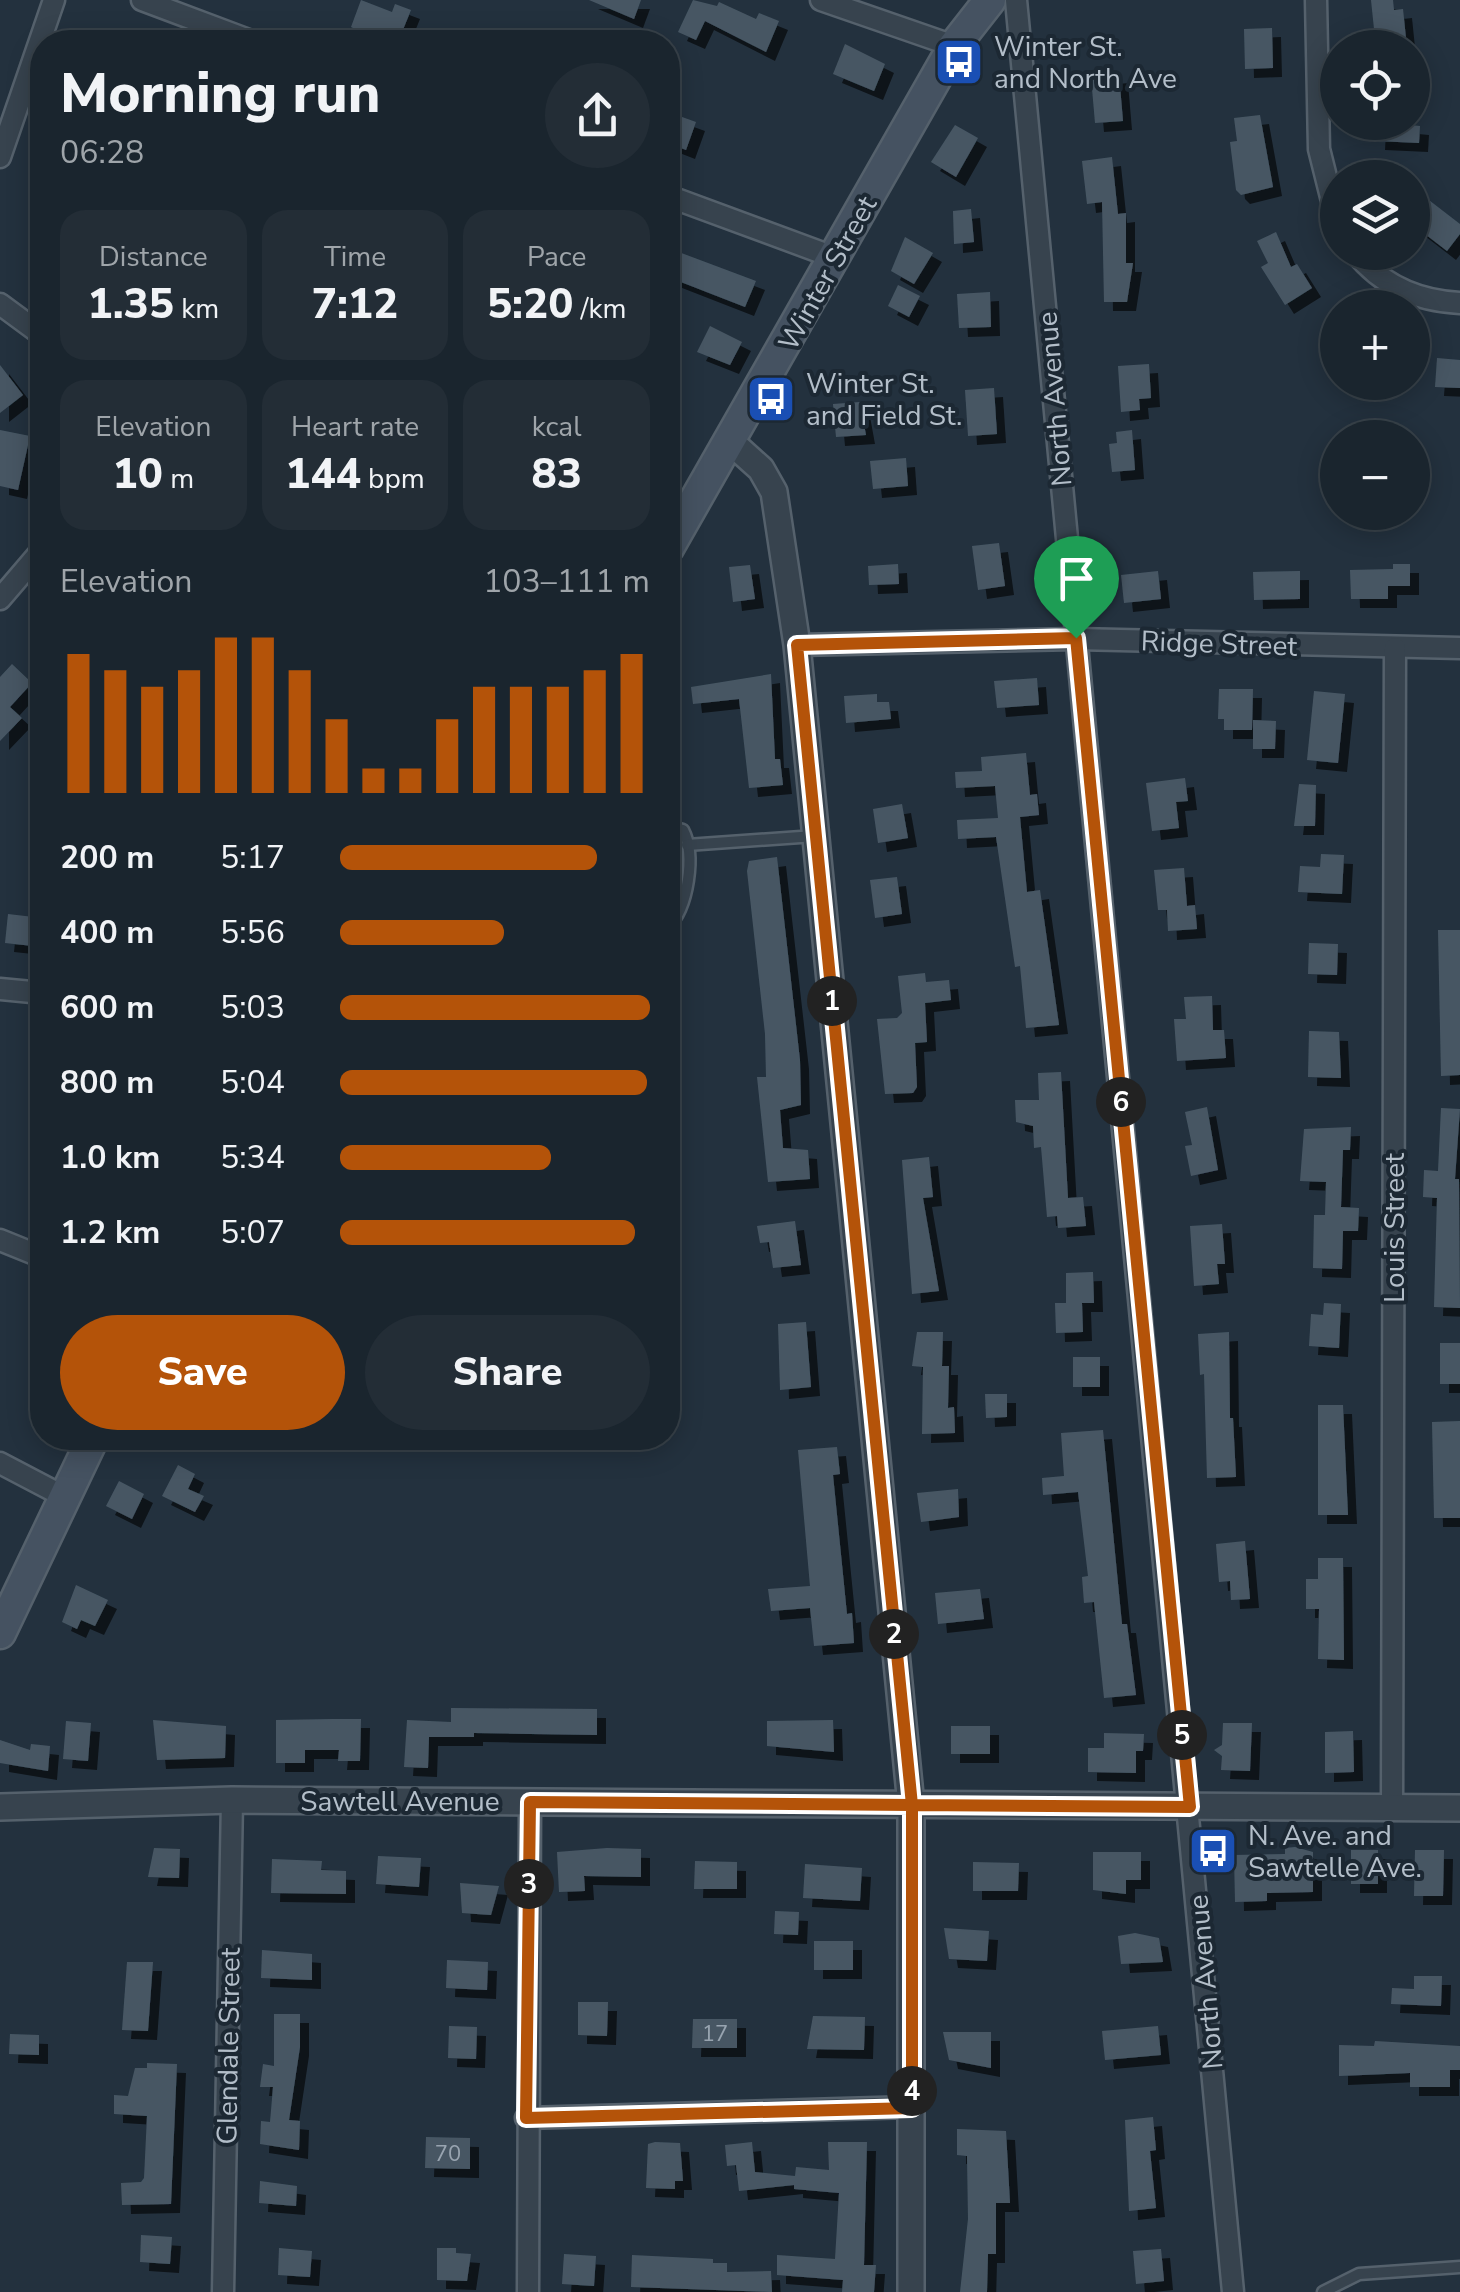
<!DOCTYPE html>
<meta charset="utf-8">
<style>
body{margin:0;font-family:"Nunito Sans",sans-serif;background:#232d36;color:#f1f3f6;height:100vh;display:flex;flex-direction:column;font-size:38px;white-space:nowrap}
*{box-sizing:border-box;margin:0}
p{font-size:32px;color:#9fa5aa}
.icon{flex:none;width:55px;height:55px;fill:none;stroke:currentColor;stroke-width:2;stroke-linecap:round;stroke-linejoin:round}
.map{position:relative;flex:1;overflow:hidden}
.details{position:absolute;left:30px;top:30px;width:650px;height:1420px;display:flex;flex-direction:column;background:#1a252e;border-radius:40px;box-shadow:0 5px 25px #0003,0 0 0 2px #38424a}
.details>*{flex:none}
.controls{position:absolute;left:1320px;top:30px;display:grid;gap:20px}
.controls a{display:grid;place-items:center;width:110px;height:110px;border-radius:50%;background:#1a252e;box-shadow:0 5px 25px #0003,0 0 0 2px #38424a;font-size:50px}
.pin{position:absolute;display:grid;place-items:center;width:85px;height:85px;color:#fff;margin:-102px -42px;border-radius:50% 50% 50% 0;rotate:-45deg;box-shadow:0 0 10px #0007}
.pin .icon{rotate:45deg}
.km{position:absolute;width:50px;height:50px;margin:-25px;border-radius:50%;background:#222;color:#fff;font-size:28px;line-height:50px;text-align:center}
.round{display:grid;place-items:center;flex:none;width:105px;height:105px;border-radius:52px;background:#232d36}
.overview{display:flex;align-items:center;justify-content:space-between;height:170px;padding:0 30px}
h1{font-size:55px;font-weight:800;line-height:75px}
.stats{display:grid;grid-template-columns:repeat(3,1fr);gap:15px;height:170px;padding:10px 30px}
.stats div{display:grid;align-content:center;border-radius:25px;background:#232d36;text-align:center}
.stats b{font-size:42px;font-weight:800}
.stats small{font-size:28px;font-weight:400}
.stats p{font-size:28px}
.chart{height:280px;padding:20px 30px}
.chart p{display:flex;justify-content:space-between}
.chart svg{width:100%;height:180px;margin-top:10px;stroke:#b45309;stroke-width:6}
.button{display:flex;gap:20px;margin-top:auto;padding:20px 30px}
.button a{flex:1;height:115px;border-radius:60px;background:#b45309;color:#fff;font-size:40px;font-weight:800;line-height:115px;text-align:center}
.button a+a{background:#232d36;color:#f1f3f6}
ul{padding:0 30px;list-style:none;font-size:32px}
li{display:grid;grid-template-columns:160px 120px 1fr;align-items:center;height:75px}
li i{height:25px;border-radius:12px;background:#b45309}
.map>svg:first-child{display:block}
.building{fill:#475764;filter:url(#shadow)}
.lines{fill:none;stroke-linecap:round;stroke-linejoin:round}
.service-casing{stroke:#55616c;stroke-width:15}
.minor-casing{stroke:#55616c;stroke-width:25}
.tertiary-casing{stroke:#55616c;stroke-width:30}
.secondary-casing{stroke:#55616c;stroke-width:35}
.service{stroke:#37434e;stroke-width:10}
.minor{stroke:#37434e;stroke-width:20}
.tertiary{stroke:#37434e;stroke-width:25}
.secondary{stroke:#455261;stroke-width:30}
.route-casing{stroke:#fff;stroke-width:20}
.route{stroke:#b45309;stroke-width:12}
.labels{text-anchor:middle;stroke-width:8;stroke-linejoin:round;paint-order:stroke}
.number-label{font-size:22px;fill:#98a4b0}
.poi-label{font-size:28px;fill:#b3bec9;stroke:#1c2833;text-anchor:start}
.street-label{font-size:28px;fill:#b3bec9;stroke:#1c2833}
</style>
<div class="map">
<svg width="1460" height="2292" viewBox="0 0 1460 2292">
<defs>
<filter id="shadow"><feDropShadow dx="9" dy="9" stdDeviation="0" flood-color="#0009"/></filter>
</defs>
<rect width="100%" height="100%" fill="#23313e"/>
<g class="building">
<path d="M361,0L392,12L395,4L411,10L398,42H381L351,27Z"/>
<path d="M589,0H641L634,19Z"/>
<path d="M693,0L717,6L719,2L756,19L759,13L779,21L766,52L705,21L696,40L678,32Z"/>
<path d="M1371,0H1393L1394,10L1403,9L1407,48H1376Z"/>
<path d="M1272,28L1273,68L1245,69L1244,29Z"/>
<path d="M845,44L885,64L874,91L833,74Z"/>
<path d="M1119,74L1123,121L1095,123L1091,77Z"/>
<path d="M668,112L696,122L686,150L668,143Z"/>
<path d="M1260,115L1273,187L1241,195L1236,190L1230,142L1237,141L1234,118Z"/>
<path d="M1377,122L1420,126L1419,143L1376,141Z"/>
<path d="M955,125L978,138L956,177L931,162Z"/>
<path d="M1112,157L1118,214L1126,213V263H1133L1127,302H1104L1102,202L1087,204L1082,161Z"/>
<path d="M1412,187L1460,224V234L1447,251L1412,224Z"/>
<path d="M971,209L974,242L954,244L953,211Z"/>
<path d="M1276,232L1291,267L1297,264L1312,288L1285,305L1261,267L1268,263L1257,241Z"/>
<path d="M905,237L933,253L914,284L891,271Z"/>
<path d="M668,248L756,281L745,307L668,277Z"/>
<path d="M898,285L920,296L909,317L888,306Z"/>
<path d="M990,292L991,327L959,328L957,294Z"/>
<path d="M710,326L742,342L730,365L697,352Z"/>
<path d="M1437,358L1460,360V388L1435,387Z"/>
<path d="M1149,364L1151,398L1139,399L1140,410L1121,412L1118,366Z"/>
<path d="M0,365L23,395L0,413Z"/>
<path d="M994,388L997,434L968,436L965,390Z"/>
<path d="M860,402L866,435L836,437L833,404Z"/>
<path d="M0,430L30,436L18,490L0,486Z"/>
<path d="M1132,430L1135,470L1112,472L1109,444L1117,443L1116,432Z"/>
<path d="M906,458L908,486L873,489L870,461Z"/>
<path d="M999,543L1005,586L978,590L972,546Z"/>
<path d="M898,564L899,584L869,585L868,566Z"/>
<path d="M1393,564H1410V586H1388V599H1351L1350,570L1393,569Z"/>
<path d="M750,565L755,599L733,602L729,567Z"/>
<path d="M1158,571L1161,599L1124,603L1121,575Z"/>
<path d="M1300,571V599L1254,600L1253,572Z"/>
<path d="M12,664L32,683L10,707L22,718L0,741V677Z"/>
<path d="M771,674L775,759H780L783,785L749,788L739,699L693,704L691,687Z"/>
<path d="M1037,678L1039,705L997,708L994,681Z"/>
<path d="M1219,689H1253L1252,730H1224V719H1218Z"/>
<path d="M1314,691L1345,694L1338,763L1307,760Z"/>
<path d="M877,694V702H889L891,719L846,723L844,696Z"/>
<path d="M1253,720L1276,721L1275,749H1253Z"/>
<path d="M1026,753L1030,795L1037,794L1039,815L1020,817L1027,892L1040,890L1059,1025L1026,1028L1020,966L1015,967L996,837L958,839L957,820L998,818L995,786L956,788L955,772L982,771L981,757Z"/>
<path d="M1185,778L1188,801L1176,802L1179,828L1152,831L1146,783Z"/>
<path d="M1299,784L1316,785L1315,826H1294Z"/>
<path d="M902,804L908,838L878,843L873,809Z"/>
<path d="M1321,854L1344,855L1342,894L1298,892L1300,866L1320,867Z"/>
<path d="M777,857L800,1060L801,1105L780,1110L783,1148L808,1150L810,1179L768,1182L757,1077H766L765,1034L747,871L749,861Z"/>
<path d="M1184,868L1187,906L1195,905L1197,929L1168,931L1167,910H1158L1154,870Z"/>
<path d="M897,877L902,914L875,918L870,880Z"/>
<path d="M8,914L42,918V947L5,943Z"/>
<path d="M1438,930H1460V1075L1441,1076Z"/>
<path d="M1309,943L1338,944L1337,975L1308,974Z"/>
<path d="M925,973L926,982L949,980L951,1000L925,1003L927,1042L915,1043L917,1087L913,1093L885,1094L877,1019L897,1018L902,1013L898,976Z"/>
<path d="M1212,996L1213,1030H1224L1226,1058L1177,1061L1174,1019H1186L1184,997Z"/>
<path d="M1309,1031L1339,1032L1341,1078L1308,1077Z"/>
<path d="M1061,1072L1068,1198L1083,1197L1086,1226L1058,1228L1057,1216L1047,1217L1041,1147L1034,1148L1033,1126L1016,1122L1015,1100H1039L1038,1073Z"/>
<path d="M1207,1107L1218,1170L1191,1176L1185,1146L1192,1145L1185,1112Z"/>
<path d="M1441,1108L1460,1109L1455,1179H1459L1460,1308L1434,1307L1437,1198L1423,1197L1424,1170L1438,1171Z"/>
<path d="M1351,1127L1350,1150H1343L1341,1207L1359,1208L1358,1231H1343L1342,1269L1313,1268L1314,1215H1325L1326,1182L1300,1181L1304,1129Z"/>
<path d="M929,1157L933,1197L923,1198L939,1291L912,1294L902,1160Z"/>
<path d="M795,1221L801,1265L773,1268L769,1242L760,1243L757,1226Z"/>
<path d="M1222,1224L1225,1264H1217L1219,1284L1194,1286L1190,1226Z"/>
<path d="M1093,1272L1094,1303H1082L1083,1332L1056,1333L1055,1303H1066V1273Z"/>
<path d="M1324,1303L1341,1304L1339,1348L1309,1346L1311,1314L1323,1315Z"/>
<path d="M806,1322L811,1387L780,1390L778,1324Z"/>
<path d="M917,1332H943L942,1366H949L948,1408L954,1407L955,1433L922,1434L923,1367L912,1366Z"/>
<path d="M1229,1332L1230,1418H1233L1236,1477L1207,1478L1204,1374L1200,1375L1198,1334Z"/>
<rect x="1440" y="1343" width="20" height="41"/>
<rect x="1073" y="1357" width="27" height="30"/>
<path d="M985,1394H1007V1417L986,1418Z"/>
<path d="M1318,1405H1343L1348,1515H1318Z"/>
<path d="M1460,1421V1518H1434L1432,1422Z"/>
<path d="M1103,1430L1122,1624H1127L1136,1695L1104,1698L1094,1602L1084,1603L1082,1577L1088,1576L1078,1492L1043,1495L1042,1478L1064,1476L1061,1433Z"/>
<path d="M837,1447L840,1474L833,1475L847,1614L852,1613L854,1643L814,1646L810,1608L771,1611L768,1589L810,1586L798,1450Z"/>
<path d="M178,1465L195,1474L188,1489L204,1496L195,1512L162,1496Z"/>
<path d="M119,1481L144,1494L132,1519L106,1506Z"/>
<path d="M958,1489L959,1517L921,1522L917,1493Z"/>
<path d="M1245,1541L1250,1599L1231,1600L1230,1581L1219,1582L1216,1544Z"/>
<path d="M1318,1558H1343L1344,1660L1318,1659L1319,1609H1306V1579H1318Z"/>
<path d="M76,1585L108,1600L95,1626L81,1620L77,1629L62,1622Z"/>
<path d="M980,1589L984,1619L938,1624L935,1593Z"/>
<path d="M451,1708L597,1709V1735L474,1733V1737H429L428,1768L404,1767L407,1720L451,1722Z"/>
<path d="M333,1719H361L360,1761H338L339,1750H305V1763H276V1720Z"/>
<path d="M153,1720L226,1726L225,1758L157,1760Z"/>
<path d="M833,1720L834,1752L767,1746V1721Z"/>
<path d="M66,1721L91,1723L88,1761L63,1759Z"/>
<path d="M1223,1723H1252L1250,1771L1221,1770L1222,1756L1214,1750L1222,1745Z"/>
<rect x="951" y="1726" width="39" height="28"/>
<path d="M1353,1731L1354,1772L1325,1773V1732Z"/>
<path d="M1104,1733L1144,1734L1143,1751H1136V1773L1088,1772V1748H1104Z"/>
<path d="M0,1740L30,1750L31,1744L50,1746L48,1771L0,1763Z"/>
<path d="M1295,1847L1313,1852V1892L1267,1893V1901L1235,1902L1234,1855L1285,1854V1848Z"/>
<path d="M154,1848L180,1849L179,1878L148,1877Z"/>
<path d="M607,1848L641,1849V1877L584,1876L585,1891L559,1892L557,1852Z"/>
<rect x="1351" y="1850" width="27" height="34"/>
<path d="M1415,1850H1444L1443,1896H1414Z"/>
<path d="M1093,1852H1141V1880H1126V1894L1093,1890Z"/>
<path d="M378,1856L421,1858L419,1887L376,1884Z"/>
<path d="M272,1859L322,1861L321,1870L346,1871V1894L271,1893Z"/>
<path d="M695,1861L737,1862V1889H694Z"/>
<path d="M973,1862L1019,1863L1018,1891H973Z"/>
<path d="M805,1864L862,1868L860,1901L803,1898Z"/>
<path d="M460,1883L499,1886L491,1915L462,1913Z"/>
<path d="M775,1911L799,1912L798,1935L774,1934Z"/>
<path d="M944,1928L989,1931L987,1961L949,1959Z"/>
<path d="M1135,1933L1159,1938L1163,1962L1121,1964L1118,1936Z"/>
<rect x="814" y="1941" width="39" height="29"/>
<path d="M262,1950L312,1954V1980L261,1978Z"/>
<path d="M447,1960L488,1962L487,1990L446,1988Z"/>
<path d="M127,1962H153L148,2031L122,2030Z"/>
<path d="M1414,1976H1442L1441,2006L1391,2004L1392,1988L1414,1989Z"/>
<path d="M578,2002H608L607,2036L578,2035Z"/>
<path d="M274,2014H300V2047L289,2120L300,2121L299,2150L260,2144L261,2121L270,2122L273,2087H260L263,2064L274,2066Z"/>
<path d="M813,2016L865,2017L864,2050L807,2049Z"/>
<path d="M693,2019H737V2048H692Z"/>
<path d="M449,2026L477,2027L476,2059L448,2058Z"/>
<path d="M1158,2026L1161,2055L1105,2060L1102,2031Z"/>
<path d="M943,2032H991V2068L949,2060Z"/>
<path d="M10,2034L39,2035V2055L9,2054Z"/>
<path d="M1375,2041L1460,2046V2070H1450V2087H1410V2073L1339,2076V2045L1374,2046Z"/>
<path d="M147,2063L177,2064L171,2204L122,2205L121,2183L141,2182L144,2178L147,2116L114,2114V2095L128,2096L135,2068H147Z"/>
<path d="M1153,2117L1156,2150L1150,2151L1156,2208L1129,2211L1125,2120Z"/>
<path d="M957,2129L1006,2131L1010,2203H996V2254H988L987,2292H960L968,2219L967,2156L957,2155Z"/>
<path d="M426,2137L470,2138V2169L425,2168Z"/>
<path d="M655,2142L680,2143L683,2181H675V2189L646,2188L648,2144Z"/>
<path d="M752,2142L755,2172L795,2176L796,2167L829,2170L828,2142H867L864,2265H876L874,2292H842L843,2280L777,2275V2255L835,2259L839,2193L794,2189V2185L739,2191L736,2165L727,2166L725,2145Z"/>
<path d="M260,2181L297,2186L296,2206L259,2203Z"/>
<path d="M141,2235L172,2237L170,2264L140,2262Z"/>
<path d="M279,2248L312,2251L310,2277L278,2275Z"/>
<path d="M437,2248H456V2253L471,2254L467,2281L437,2280Z"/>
<path d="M1161,2249L1164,2281L1136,2284L1133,2251Z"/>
<path d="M564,2254L596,2256L594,2286L562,2284Z"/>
<path d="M632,2255L713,2259V2263H727V2272L771,2271L772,2292L631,2287Z"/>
</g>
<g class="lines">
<g class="service-casing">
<g id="service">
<path d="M668,826L683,830C696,855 688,908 668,927"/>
<path d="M687,845L815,836"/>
<path d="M1323,2292L1359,2274L1460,2267"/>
</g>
</g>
<g class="minor-casing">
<g id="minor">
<path d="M142,0L254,42"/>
<path d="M821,0L954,46"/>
<path d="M1016,0L1233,2292"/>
<path d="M1316,0L1319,149L1338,225"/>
<path d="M0,157L54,0"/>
<path d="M668,196L836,258"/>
<path d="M1355,252C1382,286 1418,301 1460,303"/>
<path d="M0,304L42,335"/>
<path d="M0,599L42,550"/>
<path d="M797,645L1076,639L1460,648"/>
<path d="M0,989L42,993"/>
<path d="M0,1240L42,1257"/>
<path d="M0,1463L63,1496"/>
<path d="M1392,1808L1395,648"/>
<path d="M526,2118L912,2107"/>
<path d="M223,2292L232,1800"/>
<path d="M528,2292L530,1803"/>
</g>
</g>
<g class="tertiary-casing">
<g id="tertiary">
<path d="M731,442L761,469L774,492L797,645L911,1805V2292"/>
<path d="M0,1807L232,1800L1460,1808"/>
</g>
</g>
<g class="secondary-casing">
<g id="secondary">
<path d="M668,548L954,46L990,0"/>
<path d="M0,1633L93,1438"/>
</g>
</g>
<use href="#service" class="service"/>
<use href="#minor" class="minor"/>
<use href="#tertiary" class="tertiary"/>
<use href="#secondary" class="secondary"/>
</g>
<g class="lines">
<g class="route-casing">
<path id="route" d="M1076,638L797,645L912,1805L530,1802L526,2118L912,2108V1805L1190,1807L1076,638"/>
</g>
<use href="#route" class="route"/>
</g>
<defs>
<g id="bus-square" transform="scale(2.5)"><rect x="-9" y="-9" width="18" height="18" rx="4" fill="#1a4fb4" stroke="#1c2833"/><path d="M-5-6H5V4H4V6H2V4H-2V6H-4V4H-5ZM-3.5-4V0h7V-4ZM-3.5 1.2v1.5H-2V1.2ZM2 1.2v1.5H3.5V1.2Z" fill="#fff"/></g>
</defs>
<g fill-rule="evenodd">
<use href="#bus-square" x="959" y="62"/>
<use href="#bus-square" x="771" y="399"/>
<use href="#bus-square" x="1213" y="1851"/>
</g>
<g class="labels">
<g class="number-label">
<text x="715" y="2041">17</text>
<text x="448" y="2161">70</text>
</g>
<g class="poi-label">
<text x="994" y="56">Winter St.<tspan x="994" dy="32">and North Ave</tspan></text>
<text x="806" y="393">Winter St.<tspan x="806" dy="32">and Field St.</tspan></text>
<text x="1248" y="1845">N. Ave. and<tspan x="1248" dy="32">Sawtelle Ave.</tspan></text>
</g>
<g class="street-label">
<text transform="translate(827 273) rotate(-61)" y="10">Winter Street</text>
<text transform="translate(1054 399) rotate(-95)" y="10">North Avenue</text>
<text transform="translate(1219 643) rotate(2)" y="10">Ridge Street</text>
<text transform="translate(1394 1228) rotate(-90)" y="10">Louis Street</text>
<text x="400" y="1811">Sawtell Avenue</text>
<text transform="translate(1205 1982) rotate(-95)" y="10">North Avenue</text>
<text transform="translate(228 2046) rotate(-89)" y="10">Glendale Street</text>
</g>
</g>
</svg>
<div class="controls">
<a><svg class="icon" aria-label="locate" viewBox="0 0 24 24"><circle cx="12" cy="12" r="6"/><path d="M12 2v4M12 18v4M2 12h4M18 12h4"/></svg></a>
<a><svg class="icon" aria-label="layers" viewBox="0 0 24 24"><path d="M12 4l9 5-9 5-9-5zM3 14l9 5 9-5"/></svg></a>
<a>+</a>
<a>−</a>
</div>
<div class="pin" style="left:1076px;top:638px;background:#1e9e55"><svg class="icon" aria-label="arrive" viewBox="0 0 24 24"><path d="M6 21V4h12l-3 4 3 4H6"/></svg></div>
<b class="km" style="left:832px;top:1001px">1</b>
<b class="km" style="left:894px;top:1634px">2</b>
<b class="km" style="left:529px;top:1884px">3</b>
<b class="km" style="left:912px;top:2091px">4</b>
<b class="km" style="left:1182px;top:1735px">5</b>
<b class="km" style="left:1121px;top:1102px">6</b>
<section class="details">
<div class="overview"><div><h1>Morning run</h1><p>06:28</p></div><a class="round"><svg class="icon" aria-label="share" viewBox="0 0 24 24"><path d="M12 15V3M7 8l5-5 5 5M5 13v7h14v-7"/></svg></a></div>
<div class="stats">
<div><p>Distance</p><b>1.35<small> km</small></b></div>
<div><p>Time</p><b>7:12</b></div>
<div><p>Pace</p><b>5:20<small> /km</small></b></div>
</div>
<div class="stats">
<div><p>Elevation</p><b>10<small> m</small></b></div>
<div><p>Heart rate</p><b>144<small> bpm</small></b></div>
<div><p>kcal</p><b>83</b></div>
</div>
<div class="chart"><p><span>Elevation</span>103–111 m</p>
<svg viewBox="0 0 160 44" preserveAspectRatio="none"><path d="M5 44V10M15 44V14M25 44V18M35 44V14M45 44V6M55 44V6M65 44V14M75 44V26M85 44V38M95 44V38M105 44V26M115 44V18M125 44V18M135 44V18M145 44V14M155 44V10"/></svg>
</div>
<ul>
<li><b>200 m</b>5:17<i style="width:83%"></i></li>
<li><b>400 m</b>5:56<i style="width:53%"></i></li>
<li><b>600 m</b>5:03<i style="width:100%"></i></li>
<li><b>800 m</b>5:04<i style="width:99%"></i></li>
<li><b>1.0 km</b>5:34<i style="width:68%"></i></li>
<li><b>1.2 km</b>5:07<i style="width:95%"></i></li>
</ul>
<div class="button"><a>Save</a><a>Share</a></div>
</section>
</div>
